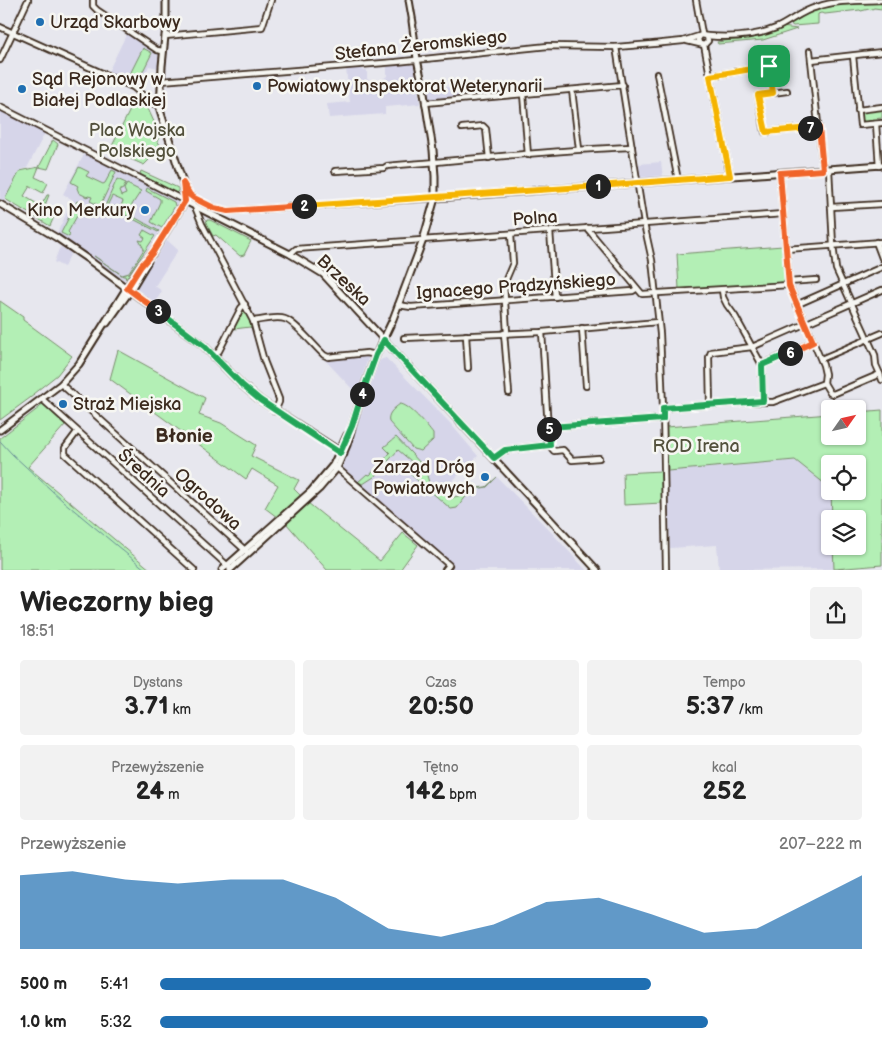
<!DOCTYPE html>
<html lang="pl">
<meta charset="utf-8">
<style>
body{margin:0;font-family:"Balsamiq Sans",sans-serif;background:#f2f2f2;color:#222;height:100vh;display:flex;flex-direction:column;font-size:19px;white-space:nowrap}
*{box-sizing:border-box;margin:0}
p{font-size:16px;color:#767676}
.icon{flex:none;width:28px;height:28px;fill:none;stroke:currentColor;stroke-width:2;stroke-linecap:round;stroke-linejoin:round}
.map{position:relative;height:570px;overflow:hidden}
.details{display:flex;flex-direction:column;background:#fff;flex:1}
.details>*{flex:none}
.needle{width:32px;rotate:56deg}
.buttons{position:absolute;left:821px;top:400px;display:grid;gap:10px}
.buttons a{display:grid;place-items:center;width:45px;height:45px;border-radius:5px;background:#fff;box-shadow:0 1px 4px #0004;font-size:25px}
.pin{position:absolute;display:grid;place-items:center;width:42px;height:42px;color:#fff;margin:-21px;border-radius:10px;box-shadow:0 2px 8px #0006}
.km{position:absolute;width:25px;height:25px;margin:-12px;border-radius:50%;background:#222;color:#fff;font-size:14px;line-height:25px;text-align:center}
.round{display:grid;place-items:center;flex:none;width:52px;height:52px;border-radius:5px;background:#f2f2f2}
.overview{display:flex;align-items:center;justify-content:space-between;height:85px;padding:0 20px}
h1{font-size:28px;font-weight:800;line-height:38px}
.stats{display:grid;grid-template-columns:repeat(3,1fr);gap:8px;height:85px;padding:5px 20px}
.stats div{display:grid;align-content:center;border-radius:5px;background:#f2f2f2;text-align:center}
.stats b{font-size:25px;font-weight:800}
.stats small{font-size:14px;font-weight:400}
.stats p{font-size:14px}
.chart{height:140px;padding:10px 20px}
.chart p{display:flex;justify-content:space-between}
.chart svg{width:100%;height:90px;margin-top:5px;fill:#1f6fb2;opacity:.7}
ul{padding:0 20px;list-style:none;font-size:16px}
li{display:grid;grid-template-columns:80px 60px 1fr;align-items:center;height:38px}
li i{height:12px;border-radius:6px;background:#1f6fb2}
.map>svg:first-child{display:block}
.built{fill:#d6d5e9;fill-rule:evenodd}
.green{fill:#b3efb5;stroke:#778c6a}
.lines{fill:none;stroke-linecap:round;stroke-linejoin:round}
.stream{stroke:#678c95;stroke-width:1}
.minor-casing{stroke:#3b2a1e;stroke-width:8}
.tertiary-casing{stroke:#3b2a1e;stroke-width:9}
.minor{stroke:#f6f6f2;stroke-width:4.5}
.tertiary{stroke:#f6f6f2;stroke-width:5}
.split-1-casing{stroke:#fff;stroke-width:10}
.split-2-casing{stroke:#fff;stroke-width:10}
.split-3-casing{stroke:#fff;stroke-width:10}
.split-4-casing{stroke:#fff;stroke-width:10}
.split-5-casing{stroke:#fff;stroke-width:10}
.split-6-casing{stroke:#fff;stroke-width:10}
.split-7-casing{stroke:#fff;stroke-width:10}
.split-8-casing{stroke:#fff;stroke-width:10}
.split-1{stroke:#f5b400;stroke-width:6}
.split-2{stroke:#f5b400;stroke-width:6}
.split-3{stroke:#f0652b;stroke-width:6}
.split-4{stroke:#22a559;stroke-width:6}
.split-5{stroke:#22a559;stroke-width:6}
.split-6{stroke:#22a559;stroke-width:6}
.split-7{stroke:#f0652b;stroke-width:6}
.split-8{stroke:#f5b400;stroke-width:6}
.poi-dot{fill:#1f6fb2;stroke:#f6f6f2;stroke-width:2}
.labels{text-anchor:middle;stroke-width:5;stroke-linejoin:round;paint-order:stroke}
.poi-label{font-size:18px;fill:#3b2a1e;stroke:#f6f6f2;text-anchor:start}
.street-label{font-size:18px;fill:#3b2a1e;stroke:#f6f6f2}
.park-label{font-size:18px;fill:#53513c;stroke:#f6f6f2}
.neighbourhood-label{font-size:19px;font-weight:bold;fill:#3b2a1e;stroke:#f6f6f2}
</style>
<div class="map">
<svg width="882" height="570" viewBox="0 0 882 570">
<rect width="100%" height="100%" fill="#e7e7ee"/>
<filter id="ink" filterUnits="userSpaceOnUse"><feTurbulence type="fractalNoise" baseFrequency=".02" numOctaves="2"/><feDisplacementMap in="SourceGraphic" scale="10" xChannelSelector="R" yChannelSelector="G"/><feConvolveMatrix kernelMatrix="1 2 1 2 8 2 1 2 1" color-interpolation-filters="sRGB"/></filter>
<g filter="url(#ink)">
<g class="built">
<path d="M127,33L159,54L158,68L149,66L139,86L108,72Z"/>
<path d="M411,64L414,66L420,104L385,107V114L329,118L327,104L350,102L346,69L361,68L362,70H367V79L372,83H378L387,76V66Z"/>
<path d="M461,86V97L429,100L427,89Z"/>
<path d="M0,109L46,131L27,168L20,170L3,203L0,202Z"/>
<path d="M85,153L180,202L127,282L56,235L73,200L63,194Z"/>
<path d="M661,162L663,178L641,179L639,164Z"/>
<path d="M167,240L178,250L155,286L162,291L154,304L137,292L136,287Z"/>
<path d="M61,247L71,253L64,267L54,262L59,249Z"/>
<path d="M369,355L358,391L355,392L325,360Z"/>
<path d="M386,358L449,422L478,456L445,488V494L450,499L454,497L463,495L475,488L486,487L497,477L553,534L586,570H447L452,565L343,468L356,424L365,405L364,401L376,365L380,360Z"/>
<path d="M882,453V508L832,512V519H830V546H833L834,569L719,570L717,545L670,548L668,471ZM830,464H858V491H830Z"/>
</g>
<g class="green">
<path d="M869,2L882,4V9L874,8L870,10L869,9L861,11L860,10L825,14L821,13L818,14V24L793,26L790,24V21L813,9L836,5Z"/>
<path d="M782,27L797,29L763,40L718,44L717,42L747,38Z"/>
<path d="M143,48L152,53L136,85L127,80Z"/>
<path d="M138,94L144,100L161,137L157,140L160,145L147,158L149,160L144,165L110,150Z"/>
<path d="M882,109V118L872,119V122H862L861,112Z"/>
<path d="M53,140L58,144L48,169L39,167Z"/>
<path d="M39,167L35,177L48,183L43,193L30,186L24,196L41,206L47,195H49L45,205L57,210L50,226L5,199L20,171Z"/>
<path d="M79,167L89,172L86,176L103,184L105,183L112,170L116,172L100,206L90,201L92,197L88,196L87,197L79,193L77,188L78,186L71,182Z"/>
<path d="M141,171L178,188V191L176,193L140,174Z"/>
<path d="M117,179L126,183L123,189L119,191L121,196L126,194L124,189L127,184L141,191L128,211L133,214L134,217L159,231L158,232L114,209L115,206L120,208L123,201L112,196L107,206H105Z"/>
<path d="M147,188L174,202L175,206L162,228L151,222L160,202V199L146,191Z"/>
<path d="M77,201L85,205L79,216H77L68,232L70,234L69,237L61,233Z"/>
<path d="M207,220H210L251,241L244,255L240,256L216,235L213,236L206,223Z"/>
<path d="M144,230L155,236L126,279L125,276H123L94,256L122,275L129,273L144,249L139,240L143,241L145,238L141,235Z"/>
<path d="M783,246L787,282L782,284L679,289L677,254Z"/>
<path d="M0,301L23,317V320L72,356L57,375L33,394L34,395L0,420Z"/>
<path d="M244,307L253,329L250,327L234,329L231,334H230Z"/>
<path d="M118,350L205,398L199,415L221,423L256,445L251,456L299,480L294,489L301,496L277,517L265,508L278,485L252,469L246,479L110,379Z"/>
<path d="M42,403L65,425L28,467L151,570H0V438L40,407Z"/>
<path d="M400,404C409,404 427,426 433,434V440L421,451L413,449L389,422C387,414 393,409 400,404Z"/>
<path d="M882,410V565L834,569L833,546H858V519H832L831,491H858V464H830V488L795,460L668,471L666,427L830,414V436H858V412Z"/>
<path d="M396,437L425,468L431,490L444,492L449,499L454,497L463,495L475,488L486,487L497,477L487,487L476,489L468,494L457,508L451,509L408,472L407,466L411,461L398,450L374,477L363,484L358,482L367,474L370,475L390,453L384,447Z"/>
<path d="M661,471L662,503L624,505L623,473Z"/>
<path d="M308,503L380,561L403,533L418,545L400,570H327L286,523Z"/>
</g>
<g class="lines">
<path class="stream" d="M0,441L12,454L63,501L146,570"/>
<g class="minor-casing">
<g id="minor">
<path d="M93,0V6L97,10L157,50L163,51"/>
<path d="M696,0L702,34"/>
<path d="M0,27L133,87L152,103L160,106"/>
<path d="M165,36L262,27L271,0"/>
<path d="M707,36C730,38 754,37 776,28C790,22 801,11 817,7C837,0 861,1 882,0"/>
<path d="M687,41L704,45L708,41L707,36L701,35L698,39L699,43"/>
<path d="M704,45L730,176"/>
<path d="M616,47L644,224L652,260L660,334L663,408L666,570"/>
<path d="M810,51L823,169"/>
<path d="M853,56L860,125L882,123"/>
<path d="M0,60L28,0"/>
<path d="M811,60L882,52"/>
<path d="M657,74L678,180"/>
<path d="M710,76L769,66L773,93"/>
<path d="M161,81L396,62L548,46L616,47L653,44L683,41L699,36"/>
<path d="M572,90L579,149"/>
<path d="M787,91L758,95L765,132L819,127"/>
<path d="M523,94L528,155"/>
<path d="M425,103L623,85"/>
<path d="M0,107L185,201"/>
<path d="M858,110L882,107"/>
<path d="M876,124L879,166"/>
<path d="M462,128L483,126L486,129L489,158"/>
<path d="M829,169L833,245L836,269L875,355L876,365L880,374"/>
<path d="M335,171L384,168L387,166C469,160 550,150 632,147"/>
<path d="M780,173L789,285L823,365L825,374L824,383"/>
<path d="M183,183C185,187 187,191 189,194C195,202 218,210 228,211L435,198"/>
<path d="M195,207L202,224L253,321L264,361L279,399V402L275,411"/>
<path d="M831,207L882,204"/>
<path d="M587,228L642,294L789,285"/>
<path d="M550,231L555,297"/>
<path d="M876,242L882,258"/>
<path d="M786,249L882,242"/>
<path d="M290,254L296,249L783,214"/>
<path d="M788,282L816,280"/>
<path d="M722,290L723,297L727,305L735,316L762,365L763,401"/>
<path d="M398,305L411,307L633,291L636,289"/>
<path d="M796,305L882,267"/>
<path d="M253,321C263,320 276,316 285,319C295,322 315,347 324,355L328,357L367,353L376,355"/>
<path d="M582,328L586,386"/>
<path d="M542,332L549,445"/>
<path d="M504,333L509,393"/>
<path d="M507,333L504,284L513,263L511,234"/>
<path d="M466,335L468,368"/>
<path d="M404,338L542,332L658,322"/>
<path d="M214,356L219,351L241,308L245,304"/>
<path d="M821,359L882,333"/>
<path d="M762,365L813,342"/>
<path d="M61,384L246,551"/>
<path d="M42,399L229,567"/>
<path d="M710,404L709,357L711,352L752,347L882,290"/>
<path d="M663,408L749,402H773L824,383L830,393L833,394L880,374L882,380"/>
<path d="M549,427L663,419"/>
<path d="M77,432L65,448V454L194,570"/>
<path d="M549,445L554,451L563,450L572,460L599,458"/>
<path d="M494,459L505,450L549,445"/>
<path d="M336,467L449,565L445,570"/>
</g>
</g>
<g class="tertiary-casing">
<g id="tertiary">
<path d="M166,0V26L162,66L160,110L183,183L185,201"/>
<path d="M409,0L413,23"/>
<path d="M435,198L882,165"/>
<path d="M185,201L290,254L323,274L597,570"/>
<path d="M0,204L57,238L89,260L204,346L242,385L260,400L344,454"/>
<path d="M152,254L185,201"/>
<path d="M107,323L130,291L148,261"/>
<path d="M0,430L61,384L79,364L141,265L153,252"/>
<path d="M222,570L311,491L333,465L347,435"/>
<path d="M230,570L319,489L337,468L347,445L363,390L376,355L393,319L423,240L435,198V176L433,150L423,87L417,59L412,21"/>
</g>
</g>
<use href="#minor" class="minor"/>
<use href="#tertiary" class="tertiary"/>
</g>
</g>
<g class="lines" filter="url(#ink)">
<g class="split-1-casing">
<path id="split-1" d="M598,186L730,176L710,76L769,66"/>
</g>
<g class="split-2-casing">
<path id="split-2" d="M304,206L598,186"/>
</g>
<g class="split-3-casing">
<path id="split-3" d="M158,311L127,288L141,266L153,252L185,201L183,183L190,195L194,198L214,208L228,211L304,206"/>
</g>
<g class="split-4-casing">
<path id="split-4" d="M158,311L204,346L242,385L260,400L340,453L352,426L362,394"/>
</g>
<g class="split-5-casing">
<path id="split-5" d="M362,394L376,355L384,340L494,458L505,450L550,445L549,429"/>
</g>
<g class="split-6-casing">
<path id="split-6" d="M549,429V427L663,419V408L763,401L762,365L790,353"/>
</g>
<g class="split-7-casing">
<path id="split-7" d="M790,353L813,342L789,286L780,173L823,170L819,127L810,128"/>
</g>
<g class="split-8-casing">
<path id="split-8" d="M769,66L773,93L758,95L766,132L810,128"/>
</g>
<use href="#split-1" class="split-1"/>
<use href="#split-2" class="split-2"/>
<use href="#split-3" class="split-3"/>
<use href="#split-4" class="split-4"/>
<use href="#split-5" class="split-5"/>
<use href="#split-6" class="split-6"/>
<use href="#split-7" class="split-7"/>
<use href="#split-8" class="split-8"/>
</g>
<g class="poi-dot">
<circle cx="40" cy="22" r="5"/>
<circle cx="257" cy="86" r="5"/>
<circle cx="22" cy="89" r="5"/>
<circle cx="145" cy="210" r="5"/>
<circle cx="63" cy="404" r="5"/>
<circle cx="485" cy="477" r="5"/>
</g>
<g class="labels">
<g class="poi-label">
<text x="50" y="28">Urząd Skarbowy</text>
<text x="32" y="85">Sąd Rejonowy w<tspan x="32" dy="21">Białej Podlaskiej</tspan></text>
<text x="267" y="92">Powiatowy Inspektorat Weterynarii</text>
<text x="135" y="216" text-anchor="end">Kino Merkury</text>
<text x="73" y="410">Straż Miejska</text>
<text x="475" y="473" text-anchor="end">Zarząd Dróg<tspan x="475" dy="21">Powiatowych</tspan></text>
</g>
<g class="street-label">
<text transform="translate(421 45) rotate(-6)" y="6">Stefana Żeromskiego</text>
<text transform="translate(535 218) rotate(-4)" y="6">Polna</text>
<text transform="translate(344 280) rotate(43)" y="6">Brzeska</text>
<text transform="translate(516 286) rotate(-4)" y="6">Ignacego Prądzyńskiego</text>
<text transform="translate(144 473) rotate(42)" y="6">Średnia</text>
<text transform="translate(208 499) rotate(42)" y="6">Ogrodowa</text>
</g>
<g class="park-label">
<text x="137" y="136">Plac Wojska<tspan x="137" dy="21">Polskiego</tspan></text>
<text x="696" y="452">ROD Irena</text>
</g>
<g class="neighbourhood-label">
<text x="184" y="442">Błonie</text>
</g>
</g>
</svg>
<div class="buttons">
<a><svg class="needle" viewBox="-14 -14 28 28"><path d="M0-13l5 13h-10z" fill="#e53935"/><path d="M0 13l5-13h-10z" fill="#767676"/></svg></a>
<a><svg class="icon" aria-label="locate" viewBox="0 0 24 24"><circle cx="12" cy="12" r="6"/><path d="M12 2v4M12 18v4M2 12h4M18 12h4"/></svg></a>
<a><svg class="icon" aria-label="layers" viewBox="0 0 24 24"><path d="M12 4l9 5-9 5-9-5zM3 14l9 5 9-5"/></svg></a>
</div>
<div class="pin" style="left:769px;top:66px;background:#1e9e55"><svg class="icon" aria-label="arrive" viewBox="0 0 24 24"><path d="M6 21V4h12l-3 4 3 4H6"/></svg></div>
<b class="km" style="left:598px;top:186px">1</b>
<b class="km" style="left:304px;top:206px">2</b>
<b class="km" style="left:158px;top:311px">3</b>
<b class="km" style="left:362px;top:394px">4</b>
<b class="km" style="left:549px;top:429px">5</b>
<b class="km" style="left:790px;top:353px">6</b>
<b class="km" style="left:810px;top:128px">7</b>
</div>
<section class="details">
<div class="overview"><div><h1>Wieczorny bieg</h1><p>18:51</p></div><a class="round"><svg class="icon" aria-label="share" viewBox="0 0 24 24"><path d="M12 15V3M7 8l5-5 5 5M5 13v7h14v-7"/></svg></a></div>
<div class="stats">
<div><p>Dystans</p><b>3.71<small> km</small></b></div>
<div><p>Czas</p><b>20:50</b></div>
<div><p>Tempo</p><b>5:37<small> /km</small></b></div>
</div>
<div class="stats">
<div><p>Przewyższenie</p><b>24<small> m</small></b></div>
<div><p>Tętno</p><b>142<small> bpm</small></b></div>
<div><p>kcal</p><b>252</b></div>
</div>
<div class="chart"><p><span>Przewyższenie</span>207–222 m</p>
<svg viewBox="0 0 160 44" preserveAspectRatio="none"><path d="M0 44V8L10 6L20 10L30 12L40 10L50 10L60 19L70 34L80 38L90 32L100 21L110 19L120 27L130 36L140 34L150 21L160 8V44z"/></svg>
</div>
<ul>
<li><b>500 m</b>5:41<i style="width:70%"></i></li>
<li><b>1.0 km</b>5:32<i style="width:78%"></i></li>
</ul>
</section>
